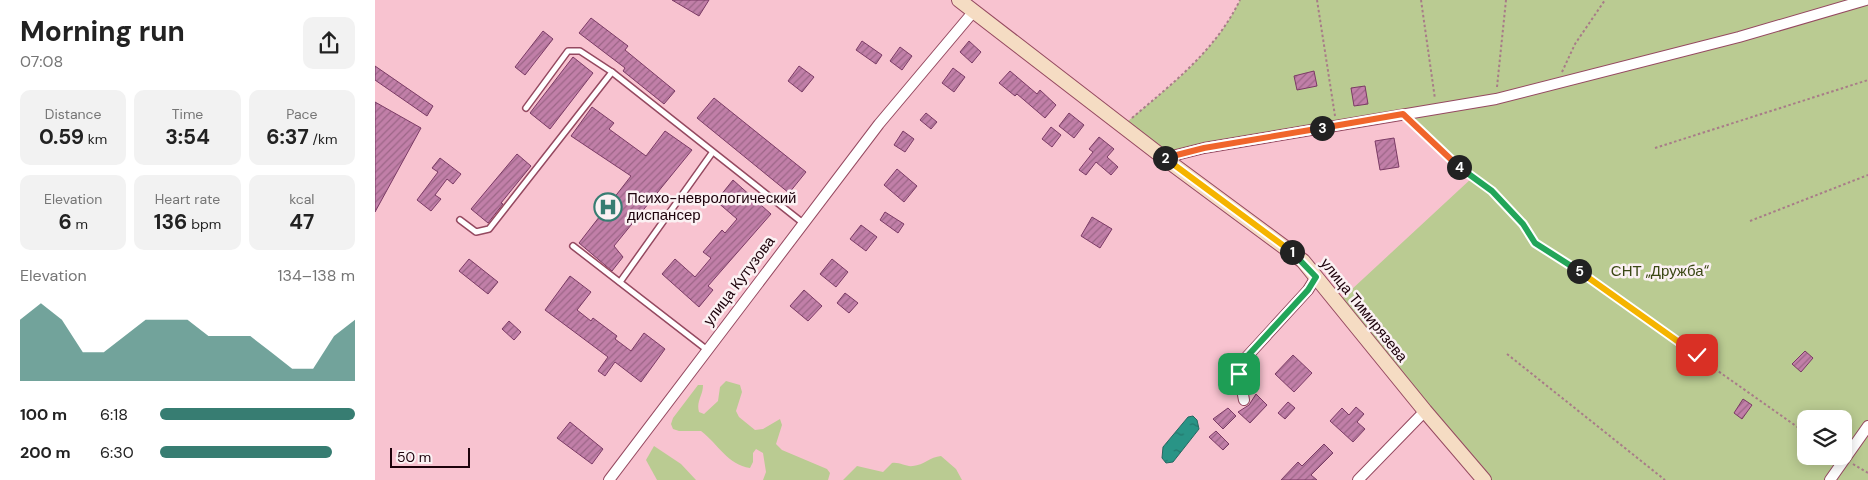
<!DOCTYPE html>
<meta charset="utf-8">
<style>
body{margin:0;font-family:"DM Sans",sans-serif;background:#f2f2f2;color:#222;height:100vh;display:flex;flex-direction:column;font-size:19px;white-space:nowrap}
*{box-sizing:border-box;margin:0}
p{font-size:16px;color:#767676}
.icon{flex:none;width:28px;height:28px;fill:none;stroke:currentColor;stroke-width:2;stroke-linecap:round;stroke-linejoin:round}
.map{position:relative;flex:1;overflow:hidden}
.sheet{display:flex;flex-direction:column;background:#fff;width:375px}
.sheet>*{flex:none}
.buttons{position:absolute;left:1422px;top:410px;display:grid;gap:10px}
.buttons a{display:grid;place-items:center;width:55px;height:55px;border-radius:10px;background:#fff;box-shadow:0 2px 12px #0003;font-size:25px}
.scale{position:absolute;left:15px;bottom:12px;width:80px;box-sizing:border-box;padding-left:5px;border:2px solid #1d020b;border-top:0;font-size:14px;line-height:18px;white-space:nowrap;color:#1d020b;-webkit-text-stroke:4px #fbf1f3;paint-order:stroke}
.pin{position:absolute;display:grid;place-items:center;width:42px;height:42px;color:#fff;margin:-21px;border-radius:10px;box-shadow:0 2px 8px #0006}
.km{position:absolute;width:25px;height:25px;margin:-12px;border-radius:50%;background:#222;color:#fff;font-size:14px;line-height:25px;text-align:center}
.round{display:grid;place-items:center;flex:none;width:52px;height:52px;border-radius:10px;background:#f2f2f2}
.summary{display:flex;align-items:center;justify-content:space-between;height:85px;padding:0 20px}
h1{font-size:28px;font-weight:700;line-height:38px}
.stats{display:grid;grid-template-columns:repeat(3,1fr);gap:8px;height:85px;padding:5px 20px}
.stats div{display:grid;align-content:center;border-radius:10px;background:#f2f2f2;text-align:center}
.stats b{font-size:21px;font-weight:700}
.stats small{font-size:14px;font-weight:400}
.stats p{font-size:14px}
.chart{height:140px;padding:10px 20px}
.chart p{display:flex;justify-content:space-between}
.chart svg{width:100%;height:90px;margin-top:5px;fill:#377d72;opacity:.7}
ul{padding:0 20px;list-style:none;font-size:16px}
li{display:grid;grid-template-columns:80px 60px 1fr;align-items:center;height:38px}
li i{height:12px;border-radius:6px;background:#377d72}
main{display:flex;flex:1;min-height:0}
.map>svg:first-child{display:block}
.green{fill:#bacb92;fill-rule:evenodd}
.water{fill:url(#water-ripples);stroke:#256861}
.building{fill:url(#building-hatch);stroke:#7b3a65}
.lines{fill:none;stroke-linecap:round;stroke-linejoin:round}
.lane-casing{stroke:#954960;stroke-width:8}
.street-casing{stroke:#954960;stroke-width:12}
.secondary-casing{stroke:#954960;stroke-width:16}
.path{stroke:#a87c88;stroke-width:2;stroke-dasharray:2.5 2.5;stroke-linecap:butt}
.lane{stroke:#fff;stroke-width:5}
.street{stroke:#fff;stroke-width:10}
.secondary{stroke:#f5dcc3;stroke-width:14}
.split-1-casing{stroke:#fff;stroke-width:10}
.split-2-casing{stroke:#fff;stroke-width:10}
.split-3-casing{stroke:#fff;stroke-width:10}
.split-4-casing{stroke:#fff;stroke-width:10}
.split-5-casing{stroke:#fff;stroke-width:10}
.split-6-casing{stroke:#fff;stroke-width:10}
.split-1{stroke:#22a559;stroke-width:6}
.split-2{stroke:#f5b400;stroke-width:6}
.split-3{stroke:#f0652b;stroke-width:6}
.split-4{stroke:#f0652b;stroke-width:6}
.split-5{stroke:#22a559;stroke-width:6}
.split-6{stroke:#f5b400;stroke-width:6}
.labels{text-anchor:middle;stroke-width:5;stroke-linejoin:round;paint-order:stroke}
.poi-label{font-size:15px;fill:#1d020b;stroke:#fbf1f3;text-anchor:start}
.park-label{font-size:15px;fill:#3b4814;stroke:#fbf1f3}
.street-label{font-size:15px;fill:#1d020b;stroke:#fbf1f3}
</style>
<main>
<section class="sheet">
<div class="summary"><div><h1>Morning run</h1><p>07:08</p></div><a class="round"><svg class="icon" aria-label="share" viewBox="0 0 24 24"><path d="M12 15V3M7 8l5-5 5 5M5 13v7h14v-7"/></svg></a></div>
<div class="stats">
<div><p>Distance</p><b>0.59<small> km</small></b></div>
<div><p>Time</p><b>3:54</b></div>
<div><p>Pace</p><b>6:37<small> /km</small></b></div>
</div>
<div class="stats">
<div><p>Elevation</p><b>6<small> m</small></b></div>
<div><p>Heart rate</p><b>136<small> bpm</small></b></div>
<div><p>kcal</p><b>47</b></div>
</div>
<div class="chart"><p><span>Elevation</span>134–138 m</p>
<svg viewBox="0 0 160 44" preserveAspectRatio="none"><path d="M0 44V14L10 6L20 14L30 30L40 30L50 22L60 14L70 14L80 14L90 22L100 22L110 22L120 30L130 38L140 38L150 22L160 14V44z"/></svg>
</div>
<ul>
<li><b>100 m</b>6:18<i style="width:100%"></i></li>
<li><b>200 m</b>6:30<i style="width:88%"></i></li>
</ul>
</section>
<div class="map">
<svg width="1493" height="480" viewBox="0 0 1493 480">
<defs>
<pattern id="water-ripples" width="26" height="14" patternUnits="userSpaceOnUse" patternTransform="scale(1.25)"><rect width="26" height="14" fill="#299486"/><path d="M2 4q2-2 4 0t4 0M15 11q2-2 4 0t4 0" fill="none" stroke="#23776c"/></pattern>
<pattern id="building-hatch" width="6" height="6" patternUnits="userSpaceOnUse" patternTransform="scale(1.25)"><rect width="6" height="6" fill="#c17fa8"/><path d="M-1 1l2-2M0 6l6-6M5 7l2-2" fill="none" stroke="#9c6687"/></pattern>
</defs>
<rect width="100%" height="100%" fill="#f8c3d0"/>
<g class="green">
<path d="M865,0H1493V480H1109L962,303L1098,177L1082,165L1028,114L789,158L747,126C792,88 839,54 865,0ZM1431,419H1469V456H1431Z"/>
<path d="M351,381L365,385L367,392L361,411L364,417L380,430L388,429L405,419L407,425L401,444L407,450L452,469L455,473L453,480H388L391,472L388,453L381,449L378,453V462L375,468C353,465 343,444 326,431H304L298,429L296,424L298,418L323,385H328C328,396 321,401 324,412L329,414L343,401L345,387Z"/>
<path d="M279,446L306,464L321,480H282L271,460Z"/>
<path d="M566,456L581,469L587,480H468L482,466L508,472L517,463C525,462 531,467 538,466C549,465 555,457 566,456Z"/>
</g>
<path class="water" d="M818,416L822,420L824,429L798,462L791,463L787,458L788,447L813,417Z"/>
<g class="building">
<path d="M297,0H334L324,16Z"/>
<path d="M216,18L253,46L250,50L300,91L289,104L248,71L250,68L204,33Z"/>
<path d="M168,31L178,39L150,75L140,67Z"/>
<path d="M487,41L507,55L501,64L481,50Z"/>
<path d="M594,41L606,52L597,63L585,52Z"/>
<path d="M525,47L537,56L527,70L515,61Z"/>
<path d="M198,57L218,73L175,129L155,113Z"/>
<path d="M0,66L58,106L52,116L0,80Z"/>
<path d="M424,66L439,77L427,92L413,81Z"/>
<path d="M578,68L590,77L579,92L567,83Z"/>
<path d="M635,71L662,94L665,90L681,105L670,118L642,94L640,96L624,83Z"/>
<path d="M939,71L942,86L922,90L919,76Z"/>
<path d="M990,86L993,104L979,106L976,88Z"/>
<path d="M339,98L431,172L414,193L322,118Z"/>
<path d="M0,102L46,128L0,212Z"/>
<path d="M217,107L239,123L234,129L271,156L290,131L317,150L239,246L248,257L237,271L204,243L256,176L196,136Z"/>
<path d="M551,113L562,122L556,129L545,120Z"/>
<path d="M694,113L709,125L699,138L684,126Z"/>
<path d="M676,127L686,135L677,147L667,139Z"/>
<path d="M528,131L539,139L530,152L519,145Z"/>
<path d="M724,137L739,149L732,157L743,167L736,175L721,162L711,175L704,170L718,152L714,149Z"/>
<path d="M1019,138L1024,167L1005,170L1000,141Z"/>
<path d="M142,154L156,166L126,203L128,204L113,223L96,209Z"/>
<path d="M65,158L86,174L78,184L72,179L60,195L66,199L56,211L42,200L63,172L57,168Z"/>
<path d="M522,169L542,186L529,202L509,185Z"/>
<path d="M358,180L396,214L333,286L338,290L324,307L287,274L300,259L320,277L336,258L328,252L347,230L350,233L362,219L341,201Z"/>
<path d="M510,212L529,224L523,233L505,220Z"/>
<path d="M717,217L737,229L725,248L706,236Z"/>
<path d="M486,225L502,237L491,251L475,239Z"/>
<path d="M94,259L123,282L113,294L84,271Z"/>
<path d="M457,259L473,272L461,287L445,274Z"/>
<path d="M195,276L216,292L202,310L216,321L218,318L242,336L240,339L256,351L269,333L290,349L266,382L240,362L230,376L223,371L233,357L170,310Z"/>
<path d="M429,290L447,306L433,321L415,306Z"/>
<path d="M470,293L483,303L474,313L462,303Z"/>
<path d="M134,321L146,332L139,340L127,329Z"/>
<path d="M1430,351L1438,358L1426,372L1417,364Z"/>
<path d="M918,355L937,373L919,392L900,374Z"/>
<path d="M881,394L892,405L875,423L863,412L874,405Z"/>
<path d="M1368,399L1377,405L1367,419L1359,413Z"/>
<path d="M913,402L920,408L910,419L903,413Z"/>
<path d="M981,407L989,414L982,422L990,429L978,442L955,421L967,408L974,415Z"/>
<path d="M853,408L861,416L848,429L838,419Z"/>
<path d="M195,422L228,449L217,464L182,438Z"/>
<path d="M841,431L854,444L848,450L834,437Z"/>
<path d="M949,444L958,453L936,475L942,480H906L923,462L927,466Z"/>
</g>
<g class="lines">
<g class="lane-casing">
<g id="lane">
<path d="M151,108L193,51H205L237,72L428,223"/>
<path d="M85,220L101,232L114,229L237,72"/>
<path d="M198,246L331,349"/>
<path d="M245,282L337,153"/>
</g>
</g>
<g class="street-casing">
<g id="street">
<path d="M789,158L829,148L1121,99L1364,37L1491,0"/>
<path d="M869,400L864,374L867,362L933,290L941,277"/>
<path d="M234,480L504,124L599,11"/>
<path d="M983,480L1050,411"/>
<path d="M1455,480L1493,426"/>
</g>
</g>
<g class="secondary-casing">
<path id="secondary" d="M584,0L789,158L928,261L1050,411L1109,480"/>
</g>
<g class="path">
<path d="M942,0L960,116"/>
<path d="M1046,0L1060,99"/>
<path d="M1187,72L1200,44L1230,0"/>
<path d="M1122,87L1131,0"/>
<path d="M757,118C799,82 840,51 865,0"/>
<path d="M1039,124L1082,166L1117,191L1148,224L1161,243L1431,433"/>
<path d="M1280,148L1493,80"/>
<path d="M1375,221L1493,175"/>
<path d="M1132,354L1290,480"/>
<path d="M1478,464L1493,473"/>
</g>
<use href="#lane" class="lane"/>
<use href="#street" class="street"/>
<use href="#secondary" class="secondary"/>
</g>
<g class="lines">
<g class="split-1-casing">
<path id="split-1" d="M864,374L867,362L933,290L941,277L917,252"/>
</g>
<g class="split-2-casing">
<path id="split-2" d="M790,158L917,252"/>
</g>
<g class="split-3-casing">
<path id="split-3" d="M790,158L829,148L947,128"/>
</g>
<g class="split-4-casing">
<path id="split-4" d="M947,128L1028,114L1084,167"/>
</g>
<g class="split-5-casing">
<path id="split-5" d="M1084,167L1117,191L1148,224L1160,243L1204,271"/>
</g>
<g class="split-6-casing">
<path id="split-6" d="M1204,271L1322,355"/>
</g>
<use href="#split-1" class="split-1"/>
<use href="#split-2" class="split-2"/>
<use href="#split-3" class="split-3"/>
<use href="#split-4" class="split-4"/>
<use href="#split-5" class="split-5"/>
<use href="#split-6" class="split-6"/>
</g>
<defs>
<g id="hospital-ring" transform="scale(1.4375)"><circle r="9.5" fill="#fbf1f3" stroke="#377d72" stroke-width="1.5"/><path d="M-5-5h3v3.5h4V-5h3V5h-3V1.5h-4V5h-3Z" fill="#377d72"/></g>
</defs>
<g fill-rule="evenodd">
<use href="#hospital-ring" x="233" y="207"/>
</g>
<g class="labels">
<g class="poi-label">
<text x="252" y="203">Психо-неврологический<tspan x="252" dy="17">диспансер</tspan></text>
</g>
<g class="park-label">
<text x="1285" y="276">СНТ „Дружба“</text>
</g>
<g class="street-label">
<text transform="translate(364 281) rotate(-53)" y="5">улица Кутузова</text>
<text transform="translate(989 310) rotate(51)" y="5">улица Тимирязева</text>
</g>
</g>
</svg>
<div class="buttons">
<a><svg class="icon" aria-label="layers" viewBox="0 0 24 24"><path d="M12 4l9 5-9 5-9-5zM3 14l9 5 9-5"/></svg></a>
</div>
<div class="scale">50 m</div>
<div class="pin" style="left:864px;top:374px;background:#1e9e55"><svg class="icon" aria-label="arrive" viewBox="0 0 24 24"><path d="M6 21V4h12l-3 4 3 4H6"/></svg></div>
<div class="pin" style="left:1322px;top:355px;background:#d93025"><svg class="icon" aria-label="check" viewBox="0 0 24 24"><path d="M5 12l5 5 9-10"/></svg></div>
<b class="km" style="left:917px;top:252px">1</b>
<b class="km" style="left:790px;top:158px">2</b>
<b class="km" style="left:947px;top:128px">3</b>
<b class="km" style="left:1084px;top:167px">4</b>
<b class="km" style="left:1204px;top:271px">5</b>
</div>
</main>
